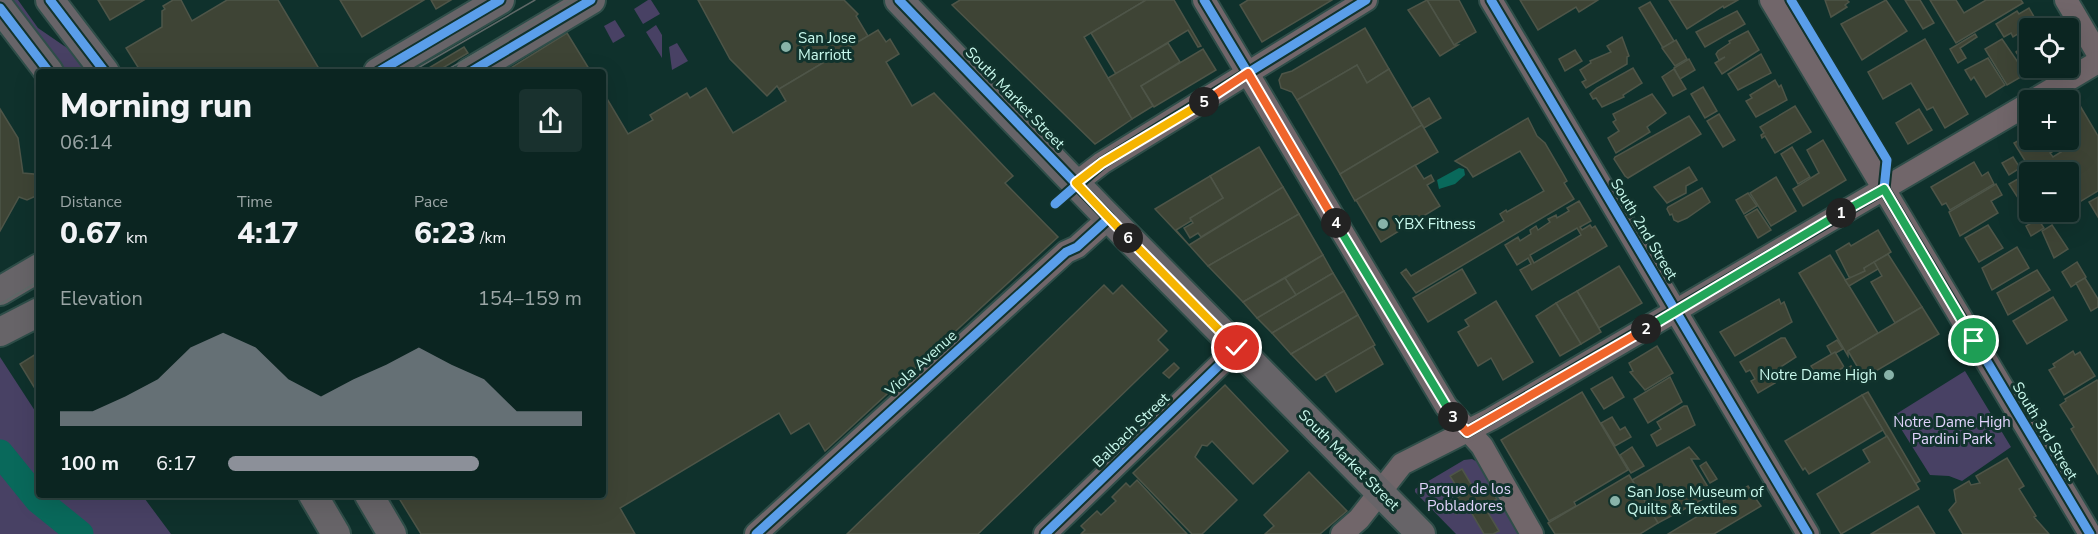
<!DOCTYPE html>
<meta charset="utf-8">
<style>
body{margin:0;font-family:"Nunito Sans",sans-serif;background:#19312e;color:#f1f3f6;height:100vh;display:flex;flex-direction:column;font-size:22px;white-space:nowrap}
*{box-sizing:border-box;margin:0}
p{font-size:20px;color:#9aa5a5}
.icon{flex:none;width:33px;height:33px;fill:none;stroke:currentColor;stroke-width:2;stroke-linecap:round;stroke-linejoin:round}
.map{position:relative;flex:1;overflow:hidden}
.panel{position:absolute;left:36px;top:69px;width:570px;height:429px;display:flex;flex-direction:column;background:#0b2521;border-radius:6px;box-shadow:0 6px 24px #0002,0 0 0 2px #2b423f}
.panel>*{flex:none}
.buttons{position:absolute;left:2019px;top:18px;display:grid;gap:12px}
.buttons a{display:grid;place-items:center;width:60px;height:60px;border-radius:6px;background:#0b2521;box-shadow:0 6px 24px #0002,0 0 0 2px #2b423f;font-size:30px}
.pin{position:absolute;display:grid;place-items:center;width:51px;height:51px;color:#fff;margin:-26px;border:3px solid #fff;border-radius:50%;box-shadow:0 2px 6px #0007}
.km{position:absolute;width:30px;height:30px;margin:-15px;border-radius:50%;background:#222;color:#fff;font-size:16px;line-height:30px;text-align:center}
.round{display:grid;place-items:center;flex:none;width:63px;height:63px;border-radius:6px;background:#19312e}
.summary{display:flex;align-items:center;justify-content:space-between;height:102px;padding:0 24px}
h1{font-size:33px;font-weight:800;line-height:45px}
.figures{display:grid;grid-template-columns:repeat(3,1fr);gap:9px;height:102px;padding:6px 24px}
.figures div{display:grid;align-content:center}
.figures b{font-size:30px;font-weight:800}
.figures small{font-size:16px;font-weight:400}
.figures p{font-size:16px}
.chart{height:168px;padding:12px 24px}
.chart p{display:flex;justify-content:space-between}
.chart svg{width:100%;height:108px;margin-top:6px;fill:#8c9099;opacity:.7}
ul{padding:0 24px;list-style:none;font-size:20px}
li{display:grid;grid-template-columns:96px 72px 1fr;align-items:center;height:45px}
li i{height:15px;border-radius:8px;background:#8c9099}
.map>svg:first-child{display:block}
.green{fill:#484164}
.water{fill:#09695b}
.lines{fill:none;stroke-linecap:round;stroke-linejoin:round}
.river{stroke:#09695b;stroke-width:27}
.building{fill:#3e4435;stroke:#4e5548;stroke-width:1.5;fill-rule:evenodd}
.minor-casing{stroke:#2f4e49;stroke-width:26}
.major-casing{stroke:#2f4e49;stroke-width:32}
.minor{stroke:#71666a;stroke-width:22}
.major{stroke:#676468;stroke-width:28}
.tram{stroke:#5f6968;stroke-width:1.5}
.cycleway-casing{stroke:#11332d;stroke-width:13}
.cycleway{stroke:#5a9eea;stroke-width:9}
.split-1-casing{stroke:#fff;stroke-width:12}
.split-2-casing{stroke:#fff;stroke-width:12}
.split-3-casing{stroke:#fff;stroke-width:12}
.split-4-casing{stroke:#fff;stroke-width:12}
.split-5-casing{stroke:#fff;stroke-width:12}
.split-6-casing{stroke:#fff;stroke-width:12}
.split-7-casing{stroke:#fff;stroke-width:12}
.split-1{stroke:#22a559;stroke-width:8}
.split-2{stroke:#22a559;stroke-width:8}
.split-3{stroke:#f0652b;stroke-width:8}
.split-4{stroke:#22a559;stroke-width:8}
.split-5{stroke:#f0652b;stroke-width:8}
.split-6{stroke:#f5b400;stroke-width:8}
.split-7{stroke:#f5b400;stroke-width:8}
.poi-dot{fill:#88b3a9;stroke:#11332d;stroke-width:2}
.labels{text-anchor:middle;stroke-width:6;stroke-linejoin:round;paint-order:stroke}
.poi-label{font-size:15px;fill:#c9f9ed;stroke:#11332d;text-anchor:start}
.street-label{font-size:15px;fill:#c9f9ed;stroke:#11332d}
.park-label{font-size:15px;fill:#e0d3fb;stroke:#11332d}
</style>
<div class="map">
<svg width="2098" height="534" viewBox="0 0 2098 534">
<rect width="100%" height="100%" fill="#0f312c"/>
<g class="green">
<path d="M10,0H18L38,28L73,52L87,72H66Z"/>
<path d="M648,0H651L660,14L643,24L634,9Z"/>
<path d="M615,20L625,36L613,43L604,26Z"/>
<path d="M656,25L662,35V58L646,32Z"/>
<path d="M677,43L688,61L672,70L669,47Z"/>
<path d="M0,357L39,417V495H142L171,534H0Z"/>
<path d="M1965,371L2011,447L1962,481L1949,476L1930,475L1893,416Z"/>
<path d="M1472,459L1481,464L1523,534H1456L1415,492V489L1464,460Z"/>
</g>
<path class="water" d="M1459,168L1464,169L1465,175L1455,184L1439,189L1437,180Z"/>
<g class="lines">
<path class="river" d="M0,453L38,500L80,534"/>
</g>
<g class="building">
<path d="M98,0H144L110,20Z"/>
<path d="M173,0H181L192,21L227,0H278L321,72H141L126,48L162,27V11L165,9L163,6Z"/>
<path d="M340,0H424L362,37Z"/>
<path d="M431,0H451L436,9Z"/>
<path d="M698,0H844L858,14L856,16L868,36L779,89L777,86L767,96L730,59Z"/>
<path d="M960,0H1146L1084,37L1132,119L1095,144L952,5Z"/>
<path d="M1146,0H1174L1201,46L1198,47L1188,30L1116,74L1091,33Z"/>
<path d="M1248,0H1332L1262,42L1240,5Z"/>
<path d="M1427,0H1459L1476,32L1454,45Z"/>
<path d="M1427,0L1454,45H1458L1440,56L1408,10Z"/>
<path d="M1520,0H1598L1579,12L1576,7L1538,30Z"/>
<path d="M1669,0H1738L1724,8L1723,6L1687,29Z"/>
<path d="M1825,0H1847L1849,2L1845,5L1847,7L1831,17Z"/>
<path d="M1886,0L1907,31L1862,60L1841,24Z"/>
<path d="M1905,0H1920L1934,23L1923,29Z"/>
<path d="M1930,0H1956L1964,13L1986,0H2021L2023,3L1956,43Z"/>
<path d="M1650,2L1674,41L1663,48L1639,8Z"/>
<path d="M2029,8L2037,22L2013,37L2011,33L2004,37L1996,24L2017,11L2019,14Z"/>
<path d="M1737,11L1745,24L1705,47L1696,32Z"/>
<path d="M1365,28L1389,69L1367,83L1357,65L1297,100L1292,92L1281,88L1279,80L1282,74L1292,71Z"/>
<path d="M878,30L886,42L890,39L899,54L886,62L912,106L934,93L1013,176L1005,183L1058,237L825,451L809,423L791,434L779,413L620,508L635,534H421L397,495H603V92L628,134L653,120L650,115L687,93L690,98L706,88L733,133L786,101L779,89Z"/>
<path d="M1748,31L1759,50L1722,74L1715,63L1725,57L1719,60L1716,54L1718,51L1730,43L1729,41Z"/>
<path d="M567,33L591,72H504Z"/>
<path d="M1975,34L1977,37L1960,48L1966,58L1958,63L1950,49Z"/>
<path d="M1622,37L1629,56L1627,57V64L1586,88L1582,82L1586,80L1580,70L1591,63L1590,61L1611,52L1607,46Z"/>
<path d="M1925,39L1968,114L1945,128L1933,107L1927,110L1911,83L1883,99L1868,72Z"/>
<path d="M2002,39L2026,74L2007,85L1985,49Z"/>
<path d="M1676,40L1687,59L1675,66L1662,48Z"/>
<path d="M2030,41V68H2039L2029,73L2016,52Z"/>
<path d="M1168,43L1180,62L1141,86L1153,106L1132,119L1108,78Z"/>
<path d="M464,47L468,53L436,72H422Z"/>
<path d="M1203,49L1216,70L1154,107L1141,86Z"/>
<path d="M1575,50L1582,61L1565,71L1559,59Z"/>
<path d="M1761,54L1771,73L1738,90L1728,74Z"/>
<path d="M1988,58L2005,85L1986,97L1974,77L1971,80L1965,70Z"/>
<path d="M1689,59L1695,70L1680,79L1674,68Z"/>
<path d="M1357,65L1367,83L1389,69L1422,125L1340,174L1297,100Z"/>
<path d="M1633,68L1642,83L1623,95L1624,97L1602,107L1596,98L1593,99L1590,94L1597,88Z"/>
<path d="M1674,69L1686,89L1673,96L1662,77Z"/>
<path d="M1775,80L1779,87L1781,85L1787,100L1756,117L1746,101L1752,98L1750,95Z"/>
<path d="M1703,87L1717,111L1705,118L1691,94Z"/>
<path d="M1652,94L1666,113L1647,127L1650,132L1616,153L1608,138L1619,131L1613,122L1616,120L1613,114Z"/>
<path d="M1429,98L1441,118L1424,128L1412,108Z"/>
<path d="M2079,104L2098,136V191L2068,209V172H2032L2014,143L2030,134V140H2068V111ZM2071,140L2074,144L2053,157L2050,153Z"/>
<path d="M1795,106L1811,132L1775,153L1765,136L1762,138L1761,135L1764,133L1760,127Z"/>
<path d="M0,109L18,138L23,173L34,174L38,179L36,196L27,200L19,197L0,231Z"/>
<path d="M1919,109L1932,130L1908,144L1896,123Z"/>
<path d="M1719,114L1735,140L1723,147L1707,121Z"/>
<path d="M1689,116L1701,134L1628,178L1625,176L1614,159L1615,157Z"/>
<path d="M1528,118L1537,136L1545,143L1562,172L1567,181L1564,183L1574,199L1416,293L1401,273L1406,269L1411,276L1504,221L1500,214L1506,210L1507,212L1544,191L1520,151L1473,177L1467,168L1455,161Z"/>
<path d="M1422,125L1438,152L1355,201L1340,174Z"/>
<path d="M1823,140L1846,180L1803,206L1793,189L1819,173L1807,150Z"/>
<path d="M1259,147L1283,187L1201,237L1198,233L1190,238L1184,228L1193,223L1190,218L1223,198L1210,176Z"/>
<path d="M1792,147L1810,177L1798,184L1781,154Z"/>
<path d="M2013,157L2020,168L2009,175L2002,163Z"/>
<path d="M1974,162L1982,176L1988,172L1994,184L1950,210L1946,203L1942,205L1931,187Z"/>
<path d="M1415,165L1424,179L1431,175L1434,181L1427,185L1440,206L1381,242L1356,200Z"/>
<path d="M1689,167L1697,180L1686,186V193L1667,203L1654,187Z"/>
<path d="M1210,176L1223,198L1190,218L1191,221L1176,230L1189,245L1155,209Z"/>
<path d="M2023,176L2030,187V200L2022,204L2009,184Z"/>
<path d="M1776,177L1796,211L1771,226L1750,193Z"/>
<path d="M1996,184L2002,195L1991,201L1998,213L1960,236L1949,212Z"/>
<path d="M1283,187L1299,214L1208,266L1189,245Z"/>
<path d="M1702,188L1710,202L1687,218L1678,222L1674,220L1672,214L1670,215L1667,209L1668,207Z"/>
<path d="M1748,193L1757,206L1744,214L1736,200Z"/>
<path d="M2098,197V217L2089,202Z"/>
<path d="M1579,201L1591,221L1580,227L1582,230L1590,225L1592,228L1595,226L1607,246L1532,290L1520,270L1531,264L1528,258L1517,265L1505,245L1518,237L1520,241L1531,234L1530,230L1536,226L1538,230L1550,222L1548,219L1556,215L1557,218L1569,211L1567,208ZM1577,228L1581,235L1534,263L1530,255Z"/>
<path d="M1757,209L1771,230L1758,238L1745,216Z"/>
<path d="M1299,214L1323,255L1243,302L1208,266Z"/>
<path d="M2038,219L2044,228L2031,236L2026,226Z"/>
<path d="M1988,225L2003,248L1979,262L1965,238Z"/>
<path d="M2052,225L2068,249L2054,258L2042,231Z"/>
<path d="M1878,230L1891,252L1864,268L1865,271L1852,278L1849,277L1836,251L1849,243L1851,246Z"/>
<path d="M2017,247L2029,268L1992,290L1982,268Z"/>
<path d="M1888,254L1922,307L1895,323L1871,282L1882,276L1874,262Z"/>
<path d="M1323,255L1333,273L1296,295L1285,278Z"/>
<path d="M1830,255L1878,333L1848,351V356L1799,273Z"/>
<path d="M1874,262L1878,269L1849,286L1845,280L1865,271L1864,268Z"/>
<path d="M2077,262L2086,277L2071,287L2062,272Z"/>
<path d="M1619,266L1642,303L1599,328L1577,291Z"/>
<path d="M1462,269L1476,293L1428,322L1413,298Z"/>
<path d="M2037,270L2050,290L2008,315L1997,293Z"/>
<path d="M1333,273L1344,291L1272,333L1257,318Z"/>
<path d="M1285,278L1296,295L1257,318L1243,302Z"/>
<path d="M2085,278L2098,299V307L2091,311L2076,283Z"/>
<path d="M1104,285L1113,294L1122,285L1167,331L1158,340L1168,350L978,534H847Z"/>
<path d="M1344,291L1358,315L1291,354L1272,333Z"/>
<path d="M1577,291L1601,332L1581,344L1556,303Z"/>
<path d="M2053,297L2067,320L2027,344L2013,321Z"/>
<path d="M1779,299L1781,304L1784,302L1792,322L1735,356L1720,332Z"/>
<path d="M1496,301L1533,362L1503,380L1491,358L1478,366L1458,332L1469,326L1465,320Z"/>
<path d="M1556,303L1581,344L1560,356L1536,316Z"/>
<path d="M1922,307L1939,334L1864,378L1848,351Z"/>
<path d="M1358,315L1375,345L1316,380L1291,354Z"/>
<path d="M1781,338H1785L1796,357L1779,368L1782,372L1772,378L1775,383L1758,393L1751,381L1755,379L1750,370L1746,372L1740,362Z"/>
<path d="M1837,340L1843,349L1832,355L1827,346Z"/>
<path d="M1373,346L1383,364L1336,392L1325,374Z"/>
<path d="M1657,346L1673,373L1645,390L1630,372L1633,371L1629,363Z"/>
<path d="M2073,351L2075,355L2080,352L2095,376L2064,395L2049,370L2055,367L2053,364Z"/>
<path d="M39,352V395L20,364Z"/>
<path d="M1835,352L1844,367L1820,382L1811,366Z"/>
<path d="M1174,363L1179,368L1169,378L1163,373Z"/>
<path d="M1851,366L1857,375L1850,380L1844,370Z"/>
<path d="M1612,377L1624,397L1604,409L1591,389Z"/>
<path d="M1670,377L1682,402L1648,423L1634,399Z"/>
<path d="M2097,380L2098,382V474L2071,429L2074,427L2060,405L2066,401L2065,399Z"/>
<path d="M1225,385L1288,451L1253,484L1212,441L1207,446L1202,445L1195,457L1237,500L1202,534H1192L1133,473Z"/>
<path d="M1582,392L1628,470L1574,502L1576,506L1549,521L1501,440Z"/>
<path d="M1868,392L1920,481L1915,484L1862,395Z"/>
<path d="M1862,395L1883,430L1809,474L1805,468L1803,470L1785,441Z"/>
<path d="M1684,406H1687L1695,425L1657,446L1651,435L1661,429L1657,422Z"/>
<path d="M1612,417L1620,430L1625,427L1631,437L1615,446L1601,423Z"/>
<path d="M1887,436L1919,489L1841,534L1817,494L1870,462L1863,450Z"/>
<path d="M1632,447L1644,466L1631,473L1620,455Z"/>
<path d="M1689,447L1699,459H1691L1711,492L1709,496L1658,523L1632,480Z"/>
<path d="M2007,458L2024,486L2019,489L2036,516L2034,517L2049,534H1963L1949,510L1956,502L1954,490L1969,481L1971,485L1980,483L1976,476Z"/>
<path d="M1706,462L1717,479L1710,483L1700,466Z"/>
<path d="M1462,469L1477,494L1489,486L1497,499L1484,506L1499,531L1493,534H1484L1468,507L1456,514L1449,502L1462,495L1450,476Z"/>
<path d="M1309,472L1347,511L1320,534H1265L1274,526L1264,515Z"/>
<path d="M1629,475L1658,523L1640,534H1555L1548,523Z"/>
<path d="M1137,480L1187,534H1081L1085,530L1081,526L1097,511L1101,515L1116,501L1112,497L1126,483L1130,487Z"/>
<path d="M1748,486L1753,494L1759,491L1762,496L1756,499L1761,506L1714,534H1668Z"/>
<path d="M1918,506L1935,534H1871Z"/>
</g>
<g class="lines">
<g class="minor-casing">
<g id="minor">
<path d="M1204,0L1446,406L1482,446L1532,534"/>
<path d="M1491,0L1808,534"/>
<path d="M1771,0L2090,534"/>
<path d="M2066,0L2098,54"/>
<path d="M2034,100L2098,62"/>
<path d="M1076,183L1102,163L1366,0"/>
<path d="M756,534L1066,252L1077,247L1109,218"/>
<path d="M1045,534L1237,348"/>
<path d="M1342,534L1359,519L1402,464L1491,419L2030,103"/>
</g>
</g>
<g class="major-casing">
<g id="major">
<path d="M50,0L105,72"/>
<path d="M899,0L1102,211L1421,534"/>
<path d="M0,8L49,72"/>
<path d="M378,72L500,0"/>
<path d="M470,72L591,0"/>
<path d="M0,291L39,268"/>
<path d="M0,332L39,312"/>
<path d="M313,495L336,534"/>
<path d="M369,495L392,534"/>
</g>
</g>
<use href="#minor" class="minor"/>
<use href="#major" class="major"/>
<g class="tram">
<path d="M411,72L535,0"/>
<path d="M443,72L571,0"/>
<path d="M0,304L39,281"/>
</g>
<g class="cycleway-casing">
<g id="cycleway">
<path d="M50,0L105,72"/>
<path d="M1204,0L1248,73"/>
<path d="M1491,0L1808,534"/>
<path d="M1791,0L1887,160L1884,189"/>
<path d="M0,8L49,72"/>
<path d="M378,72L500,0"/>
<path d="M470,72L591,0"/>
<path d="M1884,189L2090,534"/>
<path d="M1055,204L1102,163L1366,0"/>
<path d="M1467,432L1884,189"/>
<path d="M756,534L1066,252L1077,247L1109,218L899,0"/>
<path d="M1045,534L1237,348"/>
</g>
</g>
<use href="#cycleway" class="cycleway"/>
</g>
<g class="lines">
<g class="split-1-casing">
<path id="split-1" d="M1841,213L1884,189L1974,341"/>
</g>
<g class="split-2-casing">
<path id="split-2" d="M1646,329L1841,213"/>
</g>
<g class="split-3-casing">
<path id="split-3" d="M1453,417L1467,432L1646,329"/>
</g>
<g class="split-4-casing">
<path id="split-4" d="M1336,223L1453,417"/>
</g>
<g class="split-5-casing">
<path id="split-5" d="M1204,102L1248,73L1336,223"/>
</g>
<g class="split-6-casing">
<path id="split-6" d="M1128,238L1076,183L1102,163L1204,102"/>
</g>
<g class="split-7-casing">
<path id="split-7" d="M1128,238L1237,348"/>
</g>
<use href="#split-1" class="split-1"/>
<use href="#split-2" class="split-2"/>
<use href="#split-3" class="split-3"/>
<use href="#split-4" class="split-4"/>
<use href="#split-5" class="split-5"/>
<use href="#split-6" class="split-6"/>
<use href="#split-7" class="split-7"/>
</g>
<g class="poi-dot">
<circle cx="786" cy="47" r="6"/>
<circle cx="1383" cy="224" r="6"/>
<circle cx="1889" cy="375" r="6"/>
<circle cx="1615" cy="501" r="6"/>
</g>
<g class="labels">
<g class="poi-label">
<text x="798" y="43">San Jose<tspan x="798" dy="17">Marriott</tspan></text>
<text x="1395" y="229">YBX Fitness</text>
<text x="1877" y="380" text-anchor="end">Notre Dame High</text>
<text x="1627" y="497">San Jose Museum of<tspan x="1627" dy="17">Quilts &amp; Textiles</tspan></text>
</g>
<g class="street-label">
<text transform="translate(1015 98) rotate(46)" y="5">South Market Street</text>
<text transform="translate(1644 229) rotate(59)" y="5">South 2nd Street</text>
<text transform="translate(921 363) rotate(-42)" y="5">Viola Avenue</text>
<text transform="translate(1131 430) rotate(-44)" y="5">Balbach Street</text>
<text transform="translate(2045 431) rotate(59)" y="5">South 3rd Street</text>
<text transform="translate(1349 460) rotate(45)" y="5">South Market Street</text>
</g>
<g class="park-label">
<text x="1952" y="427">Notre Dame High<tspan x="1952" dy="17">Pardini Park</tspan></text>
<text x="1465" y="494">Parque de los<tspan x="1465" dy="17">Pobladores</tspan></text>
</g>
</g>
</svg>
<div class="buttons">
<a><svg class="icon" aria-label="locate" viewBox="0 0 24 24"><circle cx="12" cy="12" r="6"/><path d="M12 2v4M12 18v4M2 12h4M18 12h4"/></svg></a>
<a>+</a>
<a>−</a>
</div>
<div class="pin" style="left:1974px;top:341px;background:#1e9e55"><svg class="icon" aria-label="arrive" viewBox="0 0 24 24"><path d="M6 21V4h12l-3 4 3 4H6"/></svg></div>
<div class="pin" style="left:1237px;top:348px;background:#d93025"><svg class="icon" aria-label="check" viewBox="0 0 24 24"><path d="M5 12l5 5 9-10"/></svg></div>
<b class="km" style="left:1841px;top:213px">1</b>
<b class="km" style="left:1646px;top:329px">2</b>
<b class="km" style="left:1453px;top:417px">3</b>
<b class="km" style="left:1336px;top:223px">4</b>
<b class="km" style="left:1204px;top:102px">5</b>
<b class="km" style="left:1128px;top:238px">6</b>
<section class="panel">
<div class="summary"><div><h1>Morning run</h1><p>06:14</p></div><a class="round"><svg class="icon" aria-label="share" viewBox="0 0 24 24"><path d="M12 15V3M7 8l5-5 5 5M5 13v7h14v-7"/></svg></a></div>
<div class="figures">
<div><p>Distance</p><b>0.67<small> km</small></b></div>
<div><p>Time</p><b>4:17</b></div>
<div><p>Pace</p><b>6:23<small> /km</small></b></div>
</div>
<div class="chart"><p><span>Elevation</span>154–159 m</p>
<svg viewBox="0 0 160 44" preserveAspectRatio="none"><path d="M0 44V38L10 38L20 32L30 25L40 12L50 6L60 12L70 25L80 32L90 25L100 19L110 12L120 19L130 25L140 38L150 38L160 38V44z"/></svg>
</div>
<ul>
<li><b>100 m</b>6:17<i style="width:71%"></i></li>
</ul>
</section>
</div>
